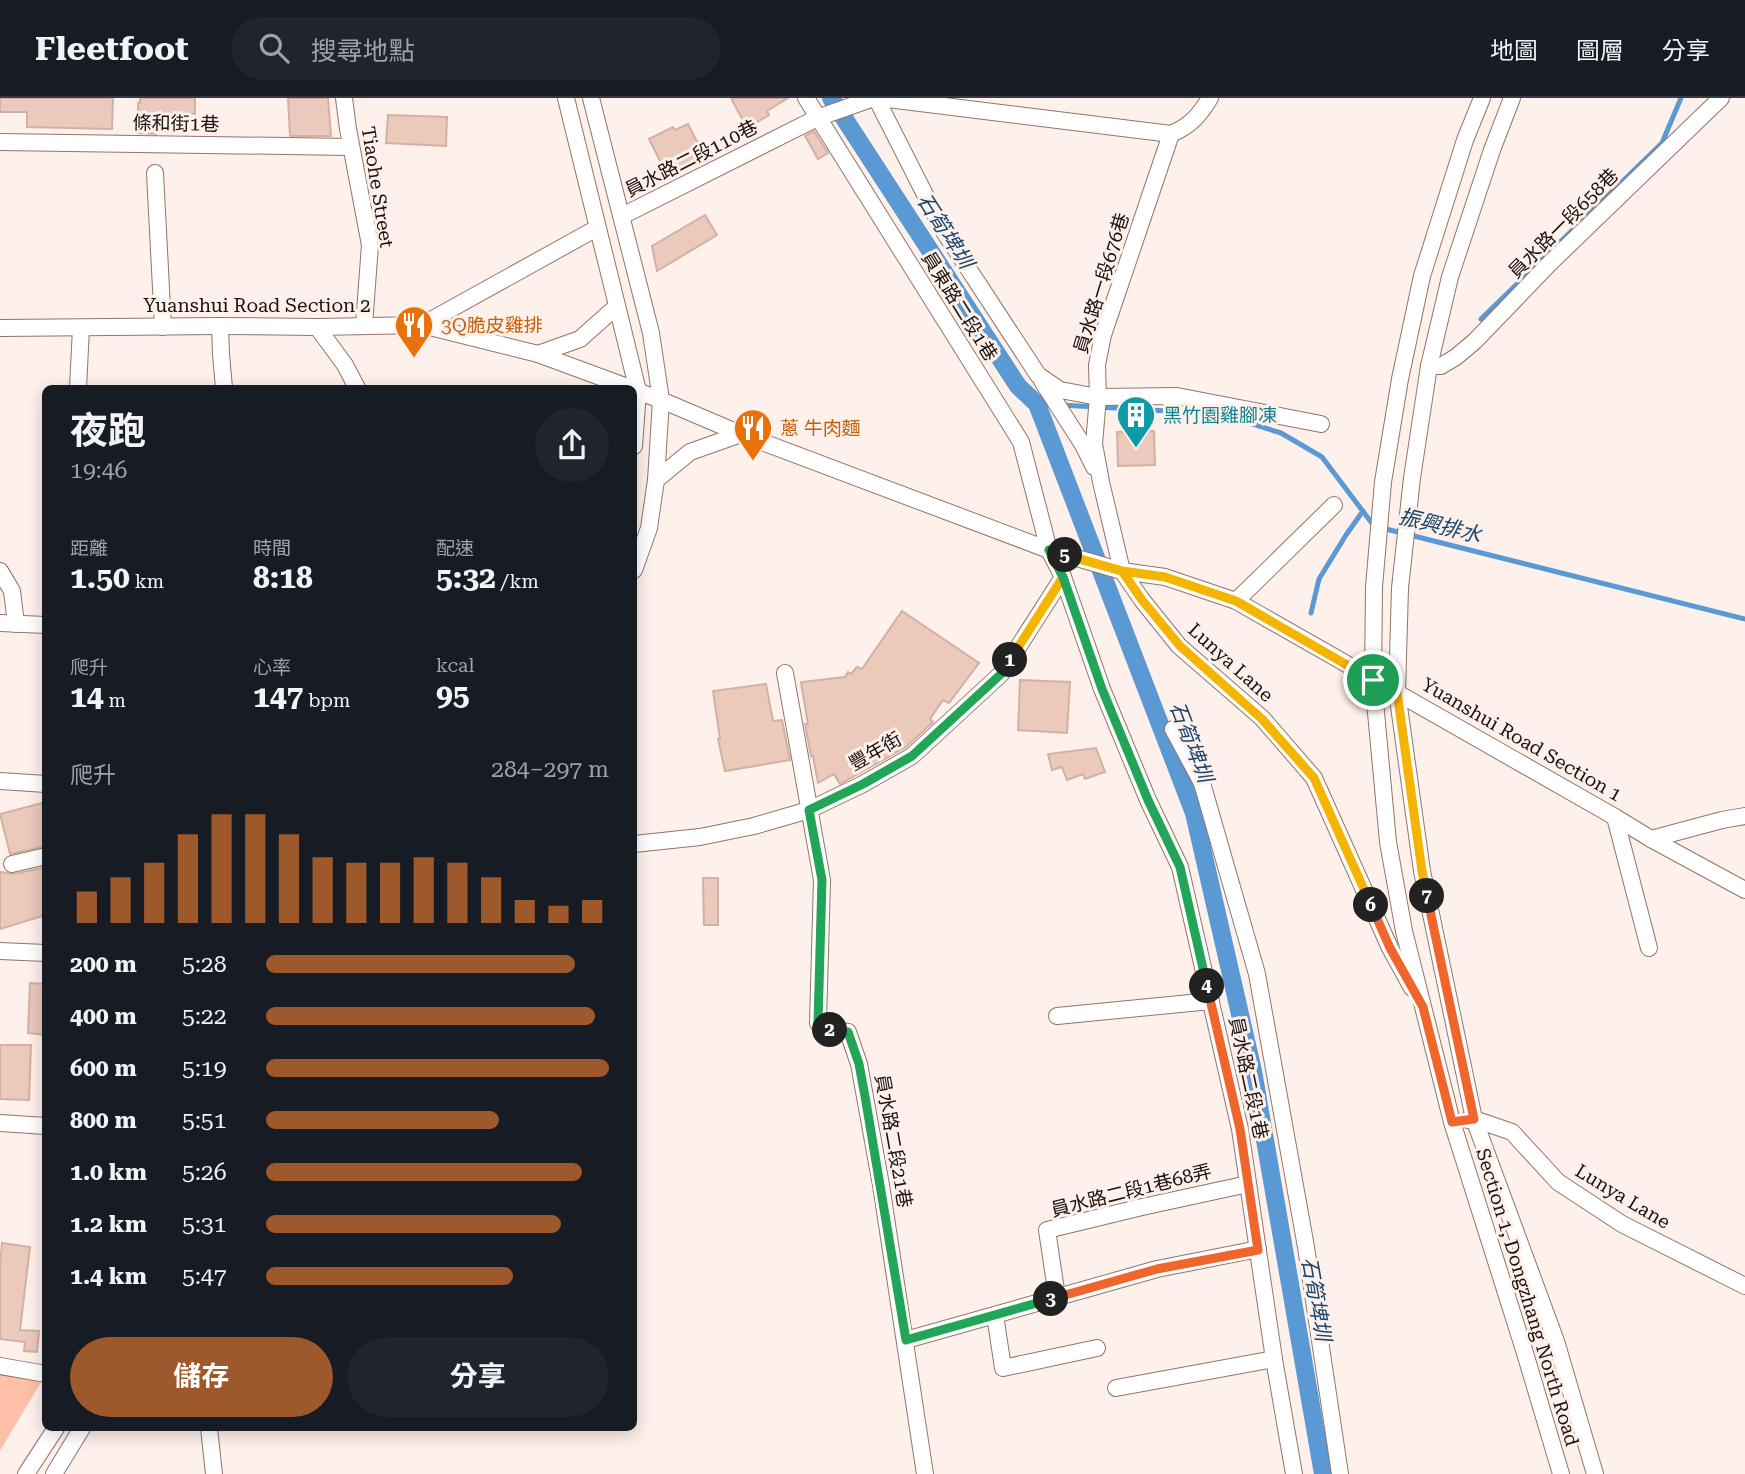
<!DOCTYPE html>
<html lang="zh-TW">
<meta charset="utf-8">
<style>
body{margin:0;font-family:"Roboto Serif","Noto Sans TC",serif;background:#20242c;color:#f1f3f6;height:100vh;display:flex;flex-direction:column;font-size:26px;white-space:nowrap}
*{box-sizing:border-box;margin:0}
p{font-size:23px;color:#9ea1a6}
.icon{flex:none;width:38px;height:38px;fill:none;stroke:currentColor;stroke-width:2;stroke-linecap:round;stroke-linejoin:round}
.map{position:relative;flex:1;overflow:hidden}
.drawer{position:absolute;left:42px;top:287px;width:595px;height:1046px;display:flex;flex-direction:column;background:#171b24;border-radius:10px;box-shadow:0 4px 18px #0003}
.drawer>*{flex:none}
.pin{position:absolute;display:grid;place-items:center;width:60px;height:60px;color:#fff;margin:-30px;border:4px solid #fff;border-radius:50%;box-shadow:0 2px 7px #0007}
.km{position:absolute;width:35px;height:35px;margin:-18px;border-radius:50%;background:#222;color:#fff;font-size:19px;line-height:35px;text-align:center}
.round{display:grid;place-items:center;flex:none;width:74px;height:74px;border-radius:37px;background:#20242c}
.headline{display:flex;align-items:center;justify-content:space-between;height:119px;padding:0 28px}
h1{font-size:38px;font-weight:700;line-height:52px}
.stats{display:grid;grid-template-columns:repeat(3,1fr);gap:10px;height:119px;padding:7px 28px}
.stats div{display:grid;align-content:center}
.stats b{font-size:30px;font-weight:700}
.stats small{font-size:19px;font-weight:400}
.stats p{font-size:19px}
.chart{height:196px;padding:14px 28px}
.chart p{display:flex;justify-content:space-between}
.chart svg{width:100%;height:126px;margin-top:7px;stroke:#9d582c;stroke-width:6}
.cta{display:flex;gap:14px;margin-top:auto;padding:14px 28px}
.cta a{flex:1;height:80px;border-radius:42px;background:#9d582c;color:#fff;font-size:28px;font-weight:700;line-height:80px;text-align:center}
.cta a+a{background:#20242c;color:#f1f3f6}
ul{padding:0 28px;list-style:none;font-size:23px}
li{display:grid;grid-template-columns:112px 84px 1fr;align-items:center;height:52px}
li i{height:18px;border-radius:9px;background:#9d582c}
header{display:flex;align-items:center;gap:42px;box-sizing:border-box;height:98px;padding:0 35px;background:#171b24;border-bottom:2px solid #363941}
header strong{font-size:33px}
nav{display:flex;gap:38px;margin-inline-start:auto;font-size:24px}
.search{width:490px;height:63px;background:#20242c;display:flex;align-items:center;gap:18px;box-sizing:border-box;padding:0 24px;border-radius:38px;color:#9ea1a6;font-size:26px}
.map>svg:first-child{display:block}
.green{fill:#fec1a7}
.lines{fill:none;stroke-linecap:round;stroke-linejoin:round}
.stream{stroke:#5a99d3;stroke-width:5}
.canal{stroke:#5a99d3;stroke-width:18}
.building{fill:#ebc9bb;stroke:#d2b1a4;stroke-width:2}
.minor-casing{stroke:#937467;stroke-width:18}
.minor{stroke:#fff;stroke-width:16}
.split-1-casing{stroke:#fff;stroke-width:14}
.split-2-casing{stroke:#fff;stroke-width:14}
.split-3-casing{stroke:#fff;stroke-width:14}
.split-4-casing{stroke:#fff;stroke-width:14}
.split-5-casing{stroke:#fff;stroke-width:14}
.split-6-casing{stroke:#fff;stroke-width:14}
.split-7-casing{stroke:#fff;stroke-width:14}
.split-8-casing{stroke:#fff;stroke-width:14}
.split-1{stroke:#f5b400;stroke-width:9}
.split-2{stroke:#22a559;stroke-width:9}
.split-3{stroke:#22a559;stroke-width:9}
.split-4{stroke:#f0652b;stroke-width:9}
.split-5{stroke:#22a559;stroke-width:9}
.split-6{stroke:#f5b400;stroke-width:9}
.split-7{stroke:#f0652b;stroke-width:9}
.split-8{stroke:#f5b400;stroke-width:9}
.labels{text-anchor:middle;stroke-width:6;stroke-linejoin:round;paint-order:stroke}
.street-label{font-size:19px;fill:#1c110c;stroke:#fef0ea}
.food-label{font-size:19px;fill:#c56008;stroke:#fef0ea;text-anchor:start}
.culture-label{font-size:19px;fill:#0d838f;stroke:#fef0ea;text-anchor:start}
.water-label{font-size:21px;font-style:italic;fill:#18466d;stroke:#fef0ea}
</style>
<header>
<strong>Fleetfoot</strong>
<div class="search"><svg class="icon" aria-label="search" viewBox="0 0 24 24"><circle cx="10" cy="10" r="6"/><path d="M15 15l6 6"/></svg>搜尋地點</div>
<nav><a>地圖</a><a>圖層</a><a>分享</a></nav>
</header>
<div class="map">
<svg width="1745" height="1376" viewBox="0 0 1745 1376">
<rect width="100%" height="100%" fill="#fef0ea"/>
<path class="green" d="M0,1275L41,1284L0,1353Z"/>
<g class="lines">
<g class="stream">
<path d="M1481,221L1662,45L1681,0"/>
<path d="M1037,306L1052,307"/>
<path d="M1061,307L1221,316L1281,335L1322,359L1374,428L1745,521"/>
<path d="M1311,515L1319,481L1346,437L1363,413"/>
</g>
<path class="canal" d="M831,0L1018,288L1037,306L1194,715L1253,973L1323,1376"/>
</g>
<g class="building">
<path d="M0,0H113L112,31L27,29V14H0Z"/>
<path d="M140,0H195V16L183,15V31H168V34H156V36L138,35V5H140Z"/>
<path d="M288,0H328L331,38H290Z"/>
<path d="M731,0H788L767,13L769,17L747,30Z"/>
<path d="M388,17L447,19L446,48L386,45Z"/>
<path d="M688,26L705,59L668,79L649,41L673,29L675,32Z"/>
<path d="M814,33L828,55L818,61L805,38Z"/>
<path d="M705,117L717,137L657,173L652,148Z"/>
<path d="M1154,333L1155,367L1118,368L1117,334Z"/>
<path d="M902,513L979,565L949,605L943,602L930,621L933,624L906,649L840,686L834,676L818,685L813,658H811L805,626H808L801,584L845,579L848,574L851,576L857,569L862,571Z"/>
<path d="M1020,582L1070,584L1067,635L1018,632Z"/>
<path d="M766,586L773,623L782,622L790,662L725,673L718,641H720L713,593Z"/>
<path d="M1096,650L1105,674L1085,681L1083,676L1067,682L1062,669L1052,672L1048,656Z"/>
<path d="M46,704V748L10,756L0,716Z"/>
<path d="M46,769V817L0,831V774L14,776Z"/>
<path d="M703,780H718V827H704Z"/>
<path d="M30,885L46,886V937L28,935Z"/>
<path d="M0,947H31L29,1002L0,1001Z"/>
<path d="M2,1145L30,1149L20,1232L39,1233L37,1254L24,1253L25,1244L0,1241V1167Z"/>
</g>
<g class="lines">
<g class="minor-casing">
<g id="minor">
<path d="M344,0L348,31L370,147L364,227"/>
<path d="M566,0L638,293L634,348"/>
<path d="M591,0L651,235L661,302L656,382L649,430L634,472"/>
<path d="M806,0L1021,344L1049,452L1063,479L1102,591L1148,702L1180,769L1240,1031L1274,1261L1294,1376"/>
<path d="M876,0L943,132L1038,277L1060,292L1098,299L1177,298L1321,326"/>
<path d="M880,0L1171,36"/>
<path d="M1482,0L1465,42L1422,178L1400,281L1383,384L1374,489L1373,582L1388,744L1404,833L1452,1024L1525,1255L1561,1376"/>
<path d="M1512,0L1492,52L1450,179L1429,268L1412,380L1400,490L1397,594L1422,773L1474,1021L1556,1243L1595,1376"/>
<path d="M1171,36L1103,237L1097,267L1098,299L1094,346L1101,384L1122,473L1142,502L1179,548L1262,620L1314,680L1390,850L1412,890"/>
<path d="M1171,36C1190,28 1199,18 1210,0"/>
<path d="M0,44L351,49"/>
<path d="M155,75L163,229"/>
<path d="M622,118L817,20L874,0"/>
<path d="M422,227L597,130"/>
<path d="M220,228L221,256L224,290"/>
<path d="M317,229L345,267L357,290"/>
<path d="M0,230L220,228L317,229L422,227L538,256L630,290"/>
<path d="M538,256L580,241L616,209"/>
<path d="M1429,268H1441L1456,259L1475,243L1550,165L1721,0"/>
<path d="M1042,283L1083,347L1094,369"/>
<path d="M78,290L81,230"/>
<path d="M634,292L661,302L741,336L1049,452L1122,473L1165,479L1236,503L1615,719L1651,741L1745,792"/>
<path d="M656,382L690,354L741,336"/>
<path d="M0,473L12,493L16,526"/>
<path d="M1236,503L1334,407"/>
<path d="M0,525L46,527"/>
<path d="M785,575L822,782L818,925L827,931L848,934L859,966L881,1087L925,1376"/>
<path d="M1173,631L1202,685L1257,876L1306,1149L1340,1376"/>
<path d="M0,683L46,686"/>
<path d="M1615,719L1649,850"/>
<path d="M1651,741L1722,722L1745,718"/>
<path d="M634,746L700,739L754,728L809,712L863,686L912,658L1001,576L1063,479"/>
<path d="M12,766L46,758"/>
<path d="M0,853L46,855"/>
<path d="M1057,918L1211,903"/>
<path d="M1468,1022L1474,1021L1512,1034L1558,1084L1622,1126L1745,1188"/>
<path d="M0,1025L46,1028"/>
<path d="M1057,1199L1047,1132L1142,1109L1248,1086"/>
<path d="M995,1217L1003,1270L1097,1250"/>
<path d="M906,1242L1157,1171L1258,1151"/>
<path d="M0,1268L46,1276"/>
<path d="M1116,1290L1274,1261"/>
<path d="M209,1330L214,1376"/>
<path d="M26,1376L56,1330"/>
<path d="M54,1376L82,1330"/>
</g>
</g>
<use href="#minor" class="minor"/>
</g>
<g class="lines">
<g class="split-1-casing">
<path id="split-1" d="M1010,562L1063,479L1049,452L1122,473L1165,479L1236,503L1373,582"/>
</g>
<g class="split-2-casing">
<path id="split-2" d="M830,932L818,925L822,782L809,712L863,686L912,658L1001,576L1010,562"/>
</g>
<g class="split-3-casing">
<path id="split-3" d="M830,932L848,934L859,966L866,1004L906,1242L1051,1201"/>
</g>
<g class="split-4-casing">
<path id="split-4" d="M1051,1201L1157,1171L1258,1152L1240,1031L1207,888"/>
</g>
<g class="split-5-casing">
<path id="split-5" d="M1065,457L1049,452L1063,479L1102,591L1148,702L1180,769L1207,888"/>
</g>
<g class="split-6-casing">
<path id="split-6" d="M1065,457L1122,473L1142,502L1180,548L1262,621L1314,680L1371,807"/>
</g>
<g class="split-7-casing">
<path id="split-7" d="M1371,807L1390,850L1423,909L1452,1024L1474,1021L1427,798"/>
</g>
<g class="split-8-casing">
<path id="split-8" d="M1373,582L1397,594L1422,773L1427,798"/>
</g>
<use href="#split-1" class="split-1"/>
<use href="#split-2" class="split-2"/>
<use href="#split-3" class="split-3"/>
<use href="#split-4" class="split-4"/>
<use href="#split-5" class="split-5"/>
<use href="#split-6" class="split-6"/>
<use href="#split-7" class="split-7"/>
<use href="#split-8" class="split-8"/>
</g>
<defs>
<g id="restaurant-pin" transform="scale(2.0125)"><path d="M0 17L-7.5 6A9.5 9.5 0 1 1 7.5 6Z" fill="#e8710a" stroke="#fef0ea"/><path d="M-5-6h1v4h1v-4h1v4h1v-4h1v5L-1.5 .5V6h-2V.5L-5-1ZM5-6V6H3V1.5H1.5Q1.5-4 5-6Z" fill="#fff"/></g>
<g id="building-pin" transform="scale(2.0125)"><path d="M0 17L-7.5 6A9.5 9.5 0 1 1 7.5 6Z" fill="#0f9aa8" stroke="#fef0ea"/><path d="M-4-6H4V6H1V3H-1V6H-4ZM-2.5-4.3h1.7v1.8h-1.7ZM.8-4.3h1.7v1.8H.8ZM-2.5-1h1.7V.8h-1.7ZM.8-1h1.7V.8H.8Z" fill="#fff"/></g>
</defs>
<g fill-rule="evenodd">
<use href="#restaurant-pin" x="414" y="227"/>
<use href="#building-pin" x="1136" y="317"/>
<use href="#restaurant-pin" x="753" y="330"/>
</g>
<g class="labels">
<g class="street-label">
<text transform="translate(176 25) rotate(1)" y="7">條和街1巷</text>
<text transform="translate(691 60) rotate(-27)" y="7">員水路二段110巷</text>
<text transform="translate(378 89) rotate(81)" y="7">Tiaohe Street</text>
<text transform="translate(1563 125) rotate(-45)" y="7">員水路一段658巷</text>
<text transform="translate(1101 185) rotate(-73)" y="7">員水路一段676巷</text>
<text x="257" y="214">Yuanshui Road Section 2</text>
<text transform="translate(960 208) rotate(58)" y="7">員東路二段1巷</text>
<text transform="translate(1231 564) rotate(42)" y="7">Lunya Lane</text>
<text transform="translate(1522 641) rotate(30)" y="7">Yuanshui Road Section 1</text>
<text transform="translate(875 653) rotate(-30)" y="7">豐年街</text>
<text transform="translate(1249 980) rotate(78)" y="7">員水路二段1巷</text>
<text transform="translate(894 1043) rotate(80)" y="7">員水路二段21巷</text>
<text transform="translate(1131 1092) rotate(-14)" y="7">員水路二段1巷68弄</text>
<text transform="translate(1623 1098) rotate(31)" y="7">Lunya Lane</text>
<text transform="translate(1528 1199) rotate(73)" y="7">Section 1, Dongzhang North Road</text>
</g>
<g class="food-label">
<text x="441" y="234">3Q脆皮雞排</text>
<text x="780" y="337">蔥 牛肉麵</text>
</g>
<g class="culture-label">
<text x="1163" y="324">黑竹園雞腳凍</text>
</g>
<g class="water-label">
<text transform="translate(945 133) rotate(57)" y="7">石筍埤圳</text>
<text transform="translate(1440 428) rotate(14)" y="7">振興排水</text>
<text transform="translate(1191 644) rotate(69)" y="7">石筍埤圳</text>
<text transform="translate(1316 1201) rotate(80)" y="7">石筍埤圳</text>
</g>
</g>
</svg>
<div class="pin" style="left:1373px;top:582px;background:#1e9e55"><svg class="icon" aria-label="arrive" viewBox="0 0 24 24"><path d="M6 21V4h12l-3 4 3 4H6"/></svg></div>
<b class="km" style="left:1010px;top:562px">1</b>
<b class="km" style="left:830px;top:932px">2</b>
<b class="km" style="left:1051px;top:1201px">3</b>
<b class="km" style="left:1207px;top:888px">4</b>
<b class="km" style="left:1065px;top:457px">5</b>
<b class="km" style="left:1371px;top:807px">6</b>
<b class="km" style="left:1427px;top:798px">7</b>
<section class="drawer">
<div class="headline"><div><h1>夜跑</h1><p>19:46</p></div><a class="round"><svg class="icon" aria-label="share" viewBox="0 0 24 24"><path d="M12 15V3M7 8l5-5 5 5M5 13v7h14v-7"/></svg></a></div>
<div class="stats">
<div><p>距離</p><b>1.50<small> km</small></b></div>
<div><p>時間</p><b>8:18</b></div>
<div><p>配速</p><b>5:32<small> /km</small></b></div>
</div>
<div class="stats">
<div><p>爬升</p><b>14<small> m</small></b></div>
<div><p>心率</p><b>147<small> bpm</small></b></div>
<div><p>kcal</p><b>95</b></div>
</div>
<div class="chart"><p><span>爬升</span>284–297 m</p>
<svg viewBox="0 0 160 44" preserveAspectRatio="none"><path d="M5 44V33M15 44V28M25 44V23M35 44V13M45 44V6M55 44V6M65 44V13M75 44V21M85 44V23M95 44V23M105 44V21M115 44V23M125 44V28M135 44V36M145 44V38M155 44V36"/></svg>
</div>
<ul>
<li><b>200 m</b>5:28<i style="width:90%"></i></li>
<li><b>400 m</b>5:22<i style="width:96%"></i></li>
<li><b>600 m</b>5:19<i style="width:100%"></i></li>
<li><b>800 m</b>5:51<i style="width:68%"></i></li>
<li><b>1.0 km</b>5:26<i style="width:92%"></i></li>
<li><b>1.2 km</b>5:31<i style="width:86%"></i></li>
<li><b>1.4 km</b>5:47<i style="width:72%"></i></li>
</ul>
<div class="cta"><a>儲存</a><a>分享</a></div>
</section>
</div>
